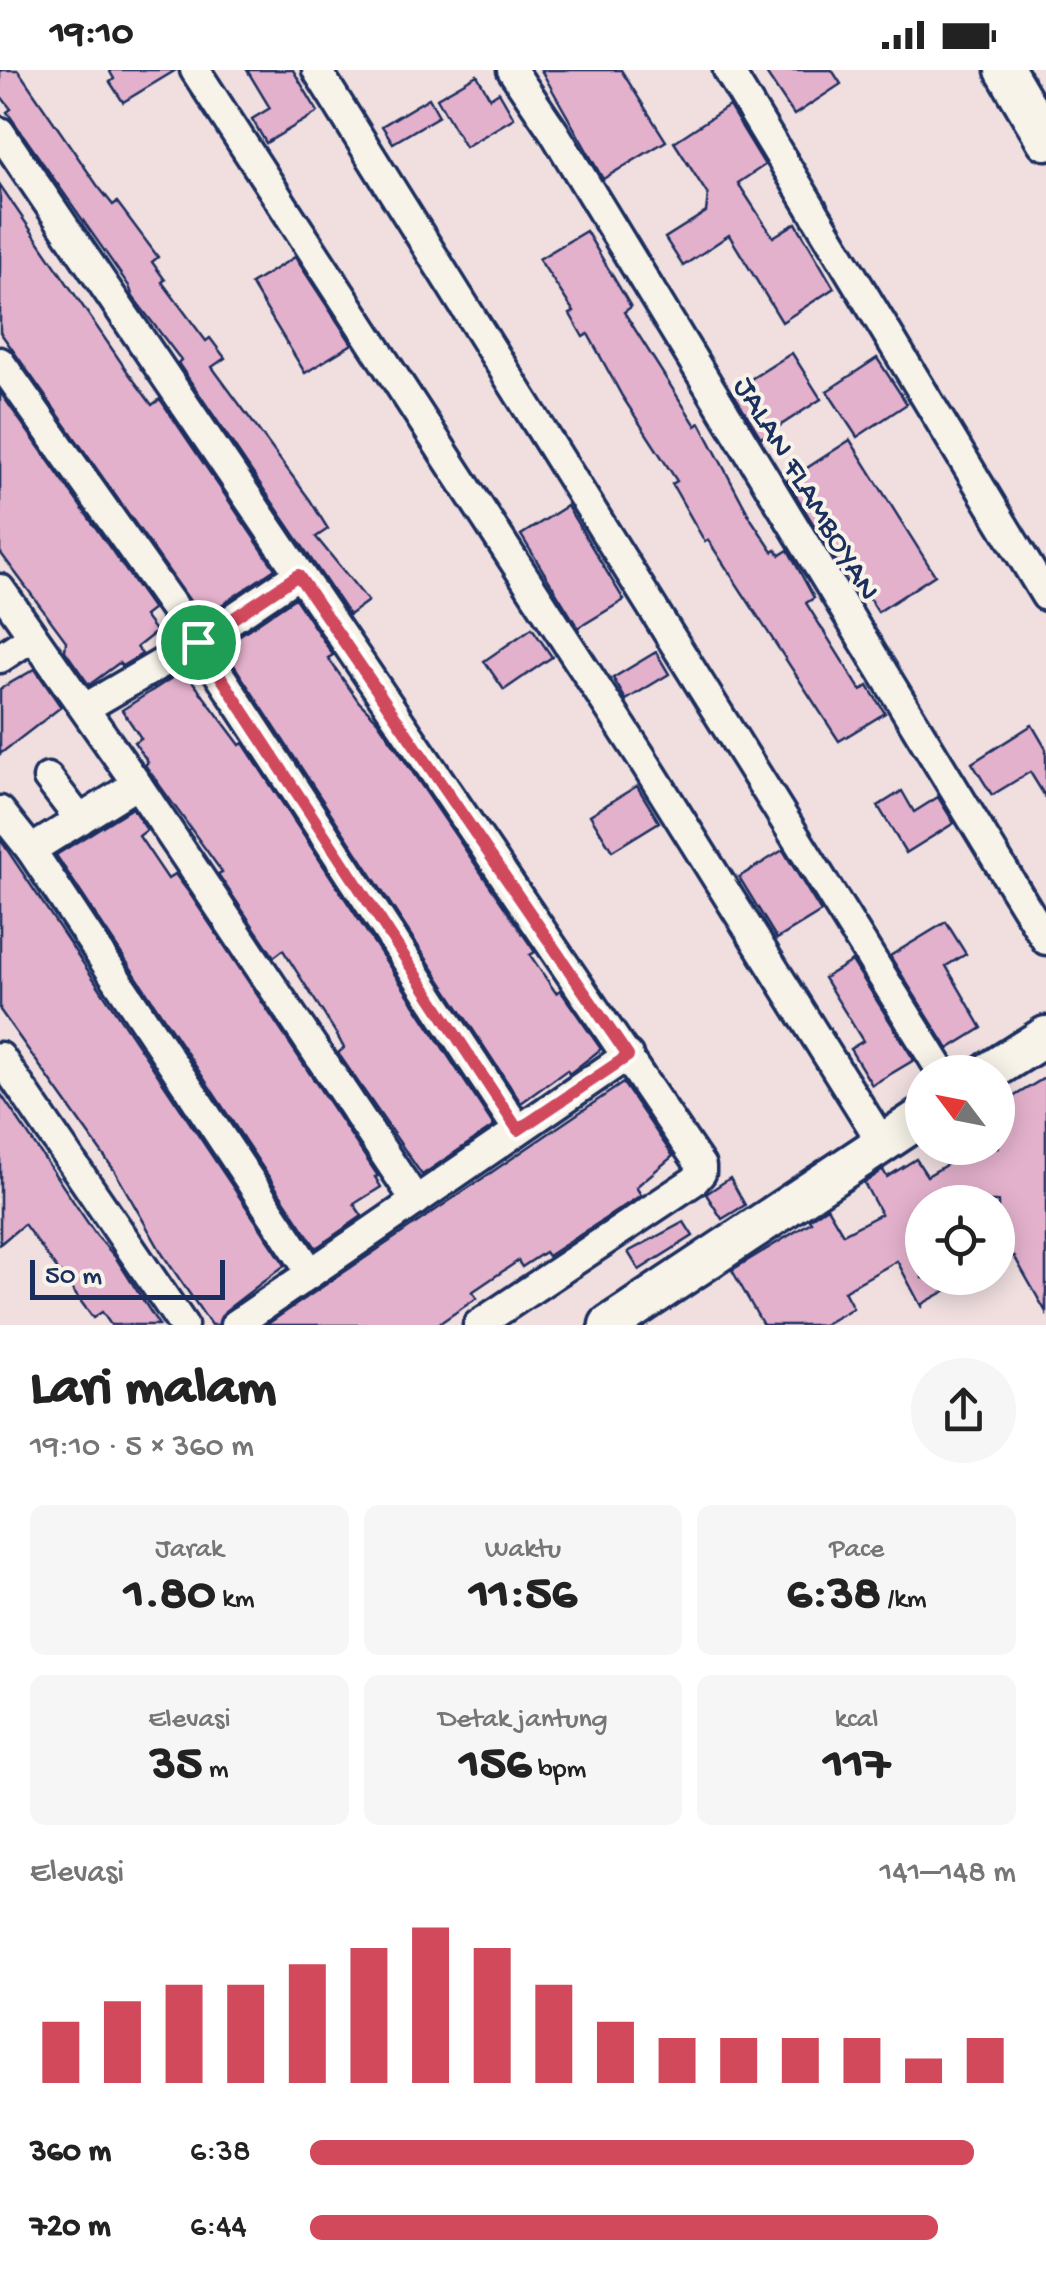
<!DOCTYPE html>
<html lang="id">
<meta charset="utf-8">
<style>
body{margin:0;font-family:"Gochi Hand",sans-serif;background:#f6f6f6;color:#222;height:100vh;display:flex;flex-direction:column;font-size:38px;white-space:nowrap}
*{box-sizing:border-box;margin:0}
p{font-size:32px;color:#767676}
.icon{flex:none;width:55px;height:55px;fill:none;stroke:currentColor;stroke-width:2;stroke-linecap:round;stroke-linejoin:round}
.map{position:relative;height:1255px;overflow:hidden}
.sheet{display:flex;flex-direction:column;background:#fff;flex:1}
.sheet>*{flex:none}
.needle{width:65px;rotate:302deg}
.buttons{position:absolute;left:905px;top:985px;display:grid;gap:20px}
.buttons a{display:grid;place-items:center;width:110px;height:110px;border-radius:50%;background:#fff;box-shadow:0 5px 25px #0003;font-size:50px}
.scale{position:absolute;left:30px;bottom:25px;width:195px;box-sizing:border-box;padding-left:10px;border:5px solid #1b2f5e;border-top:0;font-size:28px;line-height:35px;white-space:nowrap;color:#1b2f5e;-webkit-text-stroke:8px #f7f3e8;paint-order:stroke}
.pin{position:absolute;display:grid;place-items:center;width:85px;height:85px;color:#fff;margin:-42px;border:5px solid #fff;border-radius:50%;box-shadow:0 2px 10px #0007}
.round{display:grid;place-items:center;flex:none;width:105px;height:105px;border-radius:52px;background:#f6f6f6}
.head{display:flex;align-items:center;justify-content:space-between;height:170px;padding:0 30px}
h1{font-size:55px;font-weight:700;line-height:75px}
.stats{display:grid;grid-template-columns:repeat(3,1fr);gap:15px;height:170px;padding:10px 30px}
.stats div{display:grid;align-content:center;border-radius:15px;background:#f6f6f6;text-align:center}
.stats b{font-size:50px;font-weight:700}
.stats small{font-size:28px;font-weight:400}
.stats p{font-size:28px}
.chart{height:280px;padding:20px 30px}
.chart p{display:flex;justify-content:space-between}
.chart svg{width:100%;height:180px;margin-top:10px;stroke:#d1495b;stroke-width:6}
ul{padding:0 30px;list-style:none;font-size:32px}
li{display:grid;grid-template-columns:160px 120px 1fr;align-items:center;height:75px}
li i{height:25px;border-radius:12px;background:#d1495b}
.status{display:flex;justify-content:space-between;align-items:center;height:70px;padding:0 50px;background:#fff;direction:ltr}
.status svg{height:28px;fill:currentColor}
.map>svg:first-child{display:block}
.building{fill:#e4b1cd;stroke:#1b2f5e;stroke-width:2.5}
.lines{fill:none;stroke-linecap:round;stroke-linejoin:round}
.street-casing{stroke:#1b2f5e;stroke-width:35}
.secondary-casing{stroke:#1b2f5e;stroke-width:45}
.street{stroke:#f7f3e8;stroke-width:28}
.secondary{stroke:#f7f3e8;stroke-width:38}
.route-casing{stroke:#fff;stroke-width:20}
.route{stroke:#d1495b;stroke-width:12}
.labels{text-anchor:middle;stroke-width:8;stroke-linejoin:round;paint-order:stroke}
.street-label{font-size:32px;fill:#1b2f5e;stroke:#f7f3e8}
</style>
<div class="status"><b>19:10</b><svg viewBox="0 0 49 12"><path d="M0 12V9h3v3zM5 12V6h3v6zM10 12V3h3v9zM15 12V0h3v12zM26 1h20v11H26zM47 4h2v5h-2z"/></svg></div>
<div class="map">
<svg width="1046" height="1255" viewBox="0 0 1046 1255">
<rect width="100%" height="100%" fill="#f1dfe0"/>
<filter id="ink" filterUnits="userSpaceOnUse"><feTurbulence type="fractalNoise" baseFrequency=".01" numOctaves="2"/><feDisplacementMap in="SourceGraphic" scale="20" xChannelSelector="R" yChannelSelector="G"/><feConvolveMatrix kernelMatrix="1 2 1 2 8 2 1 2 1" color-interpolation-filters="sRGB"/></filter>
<g filter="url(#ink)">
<g class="building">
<path d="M0,0H18L97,115L113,135L117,132L158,187L152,192L165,210L162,212L206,271L210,268L225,288L212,297L310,430L328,459L316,467L368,531L349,545L178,293L181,290L133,227L129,216L7,42L11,39L0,25Z"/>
<path d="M109,0H176L123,32L110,12L114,9Z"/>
<path d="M247,0H293L318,42L266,73L252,49L270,38Z"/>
<path d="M541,0H621L666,71L603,109Z"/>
<path d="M764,0H832L841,14L794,45Z"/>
<path d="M477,5L490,28L499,22L514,48L465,77L437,28Z"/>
<path d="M429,28L439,46L393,73L382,56Z"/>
<path d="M729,36L765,95L738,113L773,167L796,153L834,218L782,252L729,165L683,196L665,168L706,142L708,125L674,72Z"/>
<path d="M0,115L127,301L152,335L160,329L275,499L202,548L0,262Z"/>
<path d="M586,161L631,237L624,242L696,356L700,353L751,449L773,482L776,480L780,485L788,480L814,528L806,533L861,621L868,616L885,643L839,671L708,470L705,472L672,414L677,411L622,326L588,264L583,267L570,244L574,242L539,189Z"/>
<path d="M295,187L352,274L305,303L251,214Z"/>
<path d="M792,283L821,329L761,368L732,321Z"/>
<path d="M877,288L907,334L857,367L827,321Z"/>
<path d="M0,322L153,539L144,546L156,562L137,577L142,584L122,596L119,593L89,615L65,581L66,571L0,482Z"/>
<path d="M850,370L935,505L878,542L862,517L857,520L834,488L787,411Z"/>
<path d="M567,436L624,530L578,558L521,465Z"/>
<path d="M295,528L333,585L328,588L359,632L377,650L535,882L530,885L556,923L560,920L601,979L569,1004L567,1000L521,1033L222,577Z"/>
<path d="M532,558L552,587L504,620L484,591Z"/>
<path d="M656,582L669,604L626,630L613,608Z"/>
<path d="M35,599L61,637L0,684V619Z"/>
<path d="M184,600L240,675L243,673L494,1056L422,1105L338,983L344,978L334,960L283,880L274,887L218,804L222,802L145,695L148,692L134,672L141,668L122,640Z"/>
<path d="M1032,655L1046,679V728L1030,702L992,725L972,693Z"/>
<path d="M637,716L659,752L612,781L590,745Z"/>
<path d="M902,721L914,742L938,727L954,753L906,783L878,736Z"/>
<path d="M132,738L147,760L139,766L168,809L175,804L190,824L378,1106L375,1107L381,1117L354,1134L362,1146L316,1178L56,785Z"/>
<path d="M0,769L285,1195L225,1241L218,1255H211L163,1185L114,1100L0,940Z"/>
<path d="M783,780L821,842L777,869L739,807Z"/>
<path d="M946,852L966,884L946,896L982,958L948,979L890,886Z"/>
<path d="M852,891L914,990L872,1015L850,979L863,971L824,908Z"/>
<path d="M1046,1007V1242L1014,1186L1011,1188L998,1165V1132H922V1208H969L922,1234V1238L897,1191L844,1221L853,1238L823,1255H763L732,1200L811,1152L809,1149L827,1137L843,1164L881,1144L864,1113L883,1100L887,1107L916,1089L927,1106L975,1078H998V1036Z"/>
<path d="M623,1013L673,1086L636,1117L641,1125L548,1186L545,1182L522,1197L518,1191L472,1222L477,1228L437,1255H266Z"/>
<path d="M0,1023L96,1165L116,1188L159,1255H111L102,1242L93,1248L24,1154L0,1174Z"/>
<path d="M730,1108L745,1135L722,1149L706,1124Z"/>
<path d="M684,1152L693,1166L639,1200L628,1182Z"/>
</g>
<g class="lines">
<g class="street-casing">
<g id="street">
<path d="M195,0L640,685L883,1074"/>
<path d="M317,0L942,1002"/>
<path d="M512,0L554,62L1046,870"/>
<path d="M728,0L1046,526"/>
<path d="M0,62L701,1096V1103L694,1111L478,1255"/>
<path d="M0,292L198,572L518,1060"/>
<path d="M0,519L137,714L416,1131"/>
<path d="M0,588L32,567"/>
<path d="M85,638L198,572L297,505"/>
<path d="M48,708L80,750"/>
<path d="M0,741L31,780L311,1203"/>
<path d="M31,780L137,714"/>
<path d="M0,987L183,1255"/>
<path d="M235,1255L628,985"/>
</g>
</g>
<g class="secondary-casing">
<g id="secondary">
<path d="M1005,0L1046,70"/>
<path d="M989,1002L1046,966"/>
<path d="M609,1255L922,1047"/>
</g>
</g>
<use href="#street" class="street"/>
<use href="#secondary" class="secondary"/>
</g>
</g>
<g class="lines" filter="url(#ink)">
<g class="route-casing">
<path id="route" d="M298,505L628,986L518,1060L198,572Z"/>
</g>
<use href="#route" class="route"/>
</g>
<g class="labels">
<g class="street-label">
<text transform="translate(809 417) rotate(59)" y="11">JALAN FLAMBOYAN</text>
</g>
</g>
</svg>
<div class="buttons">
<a><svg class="needle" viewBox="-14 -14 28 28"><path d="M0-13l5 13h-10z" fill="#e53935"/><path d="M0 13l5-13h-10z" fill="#767676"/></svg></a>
<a><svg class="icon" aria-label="locate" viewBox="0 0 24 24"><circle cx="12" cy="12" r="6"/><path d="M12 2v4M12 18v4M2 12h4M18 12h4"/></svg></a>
</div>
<div class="scale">50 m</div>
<div class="pin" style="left:198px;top:572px;background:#1e9e55"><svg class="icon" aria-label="arrive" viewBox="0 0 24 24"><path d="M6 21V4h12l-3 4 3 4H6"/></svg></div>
</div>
<section class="sheet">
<div class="head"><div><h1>Lari malam</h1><p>19:10 · 5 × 360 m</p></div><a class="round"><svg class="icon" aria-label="share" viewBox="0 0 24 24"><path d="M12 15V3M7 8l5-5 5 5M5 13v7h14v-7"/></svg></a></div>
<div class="stats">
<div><p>Jarak</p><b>1.80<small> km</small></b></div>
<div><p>Waktu</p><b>11:56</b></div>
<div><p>Pace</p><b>6:38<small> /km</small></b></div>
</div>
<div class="stats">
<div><p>Elevasi</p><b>35<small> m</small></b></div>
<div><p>Detak jantung</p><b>156<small> bpm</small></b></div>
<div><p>kcal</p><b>117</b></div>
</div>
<div class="chart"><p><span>Elevasi</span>141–148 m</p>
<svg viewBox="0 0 160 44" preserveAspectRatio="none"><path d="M5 44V29M15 44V24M25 44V20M35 44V20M45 44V15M55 44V11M65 44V6M75 44V11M85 44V20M95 44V29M105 44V33M115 44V33M125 44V33M135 44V33M145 44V38M155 44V33"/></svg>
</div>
<ul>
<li><b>360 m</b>6:38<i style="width:94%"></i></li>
<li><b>720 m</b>6:44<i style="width:89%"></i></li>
</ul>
</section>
